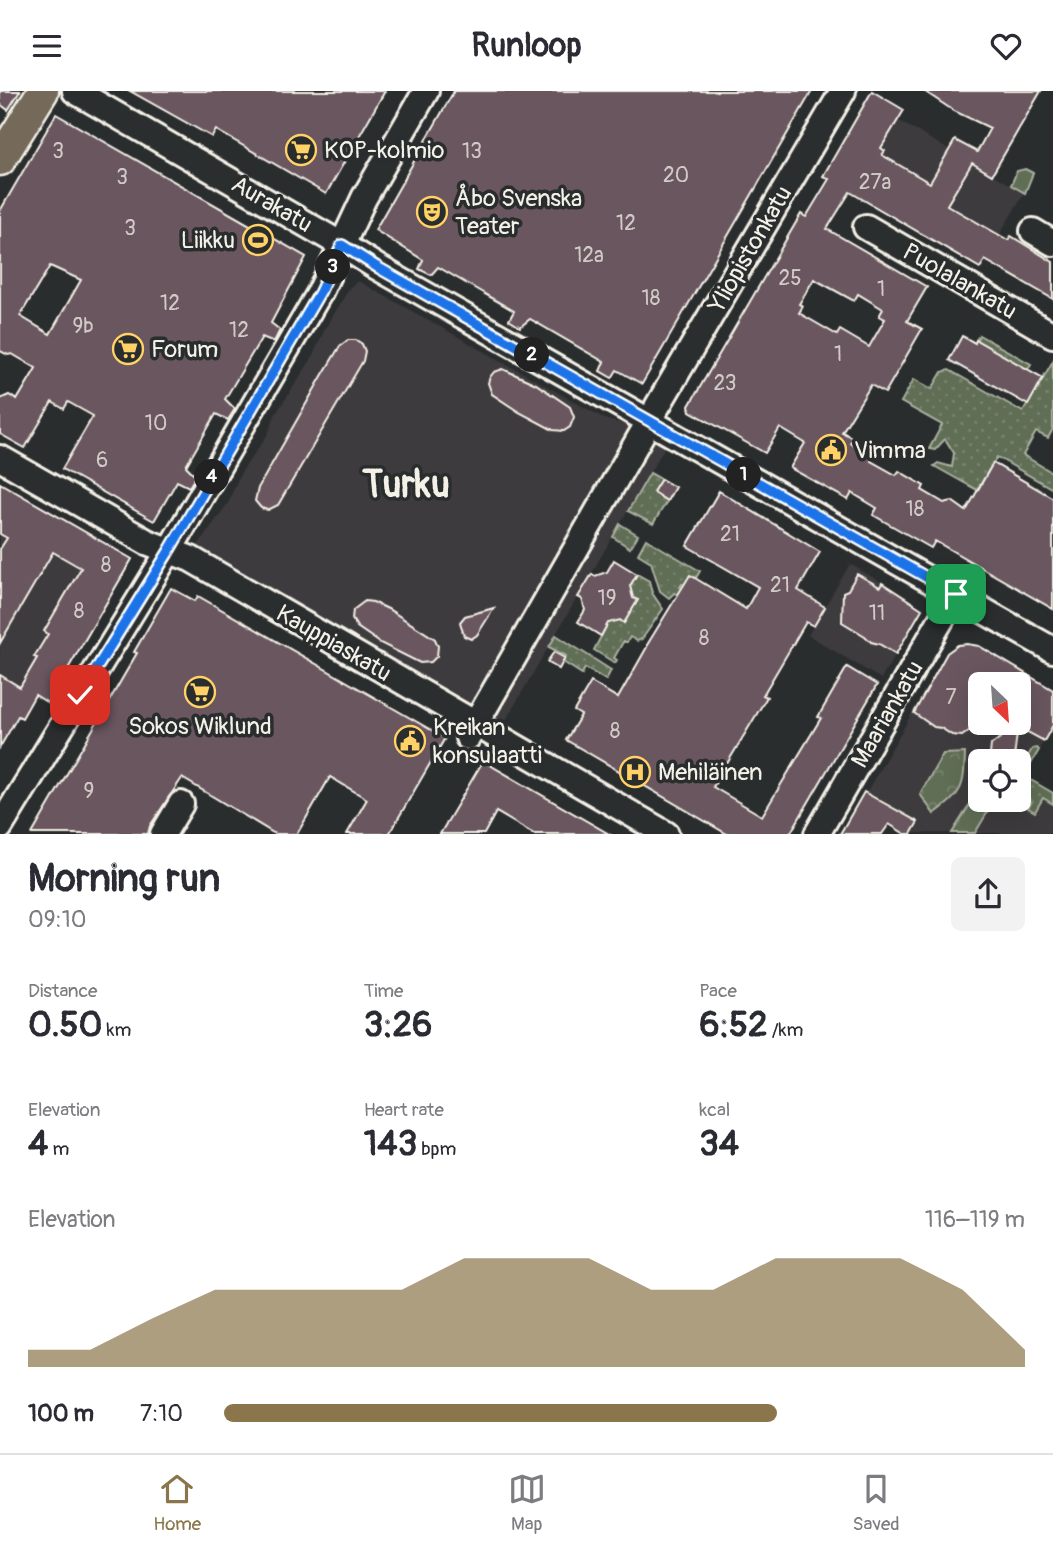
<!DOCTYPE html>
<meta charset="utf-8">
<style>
body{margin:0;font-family:Pangolin,sans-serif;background:#f2f2f3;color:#2b2b33;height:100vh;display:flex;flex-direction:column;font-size:26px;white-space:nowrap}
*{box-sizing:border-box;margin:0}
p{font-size:23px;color:#7c7c81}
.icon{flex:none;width:38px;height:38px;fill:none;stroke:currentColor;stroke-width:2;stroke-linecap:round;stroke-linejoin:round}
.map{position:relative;height:743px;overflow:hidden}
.panel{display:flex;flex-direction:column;background:#fff;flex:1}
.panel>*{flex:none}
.needle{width:46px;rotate:155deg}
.controls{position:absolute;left:968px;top:581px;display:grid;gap:14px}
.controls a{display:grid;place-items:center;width:63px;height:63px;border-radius:10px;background:#fff;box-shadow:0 7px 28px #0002;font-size:35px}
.pin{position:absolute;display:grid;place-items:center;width:60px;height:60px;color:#fff;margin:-30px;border-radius:14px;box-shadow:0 4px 10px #0006}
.km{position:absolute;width:35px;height:35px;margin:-18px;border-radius:50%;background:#222;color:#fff;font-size:19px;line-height:35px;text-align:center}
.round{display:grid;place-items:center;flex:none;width:74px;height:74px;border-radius:10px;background:#f2f2f3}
.head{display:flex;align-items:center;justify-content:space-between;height:119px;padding:0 28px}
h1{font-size:38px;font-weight:700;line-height:52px}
.metrics{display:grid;grid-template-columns:repeat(3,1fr);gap:10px;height:119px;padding:7px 28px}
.metrics div{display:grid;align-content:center}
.metrics b{font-size:35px;font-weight:700}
.metrics small{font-size:19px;font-weight:400}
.metrics p{font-size:19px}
.chart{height:196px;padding:14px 28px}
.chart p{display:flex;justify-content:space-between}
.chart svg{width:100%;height:126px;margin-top:7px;fill:#8a764a;opacity:.7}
ul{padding:0 28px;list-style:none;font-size:23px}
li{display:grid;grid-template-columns:112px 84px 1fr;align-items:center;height:52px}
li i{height:18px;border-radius:9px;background:#8a764a}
header{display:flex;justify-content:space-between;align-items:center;height:91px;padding:0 28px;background:#fff;font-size:32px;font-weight:700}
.dock{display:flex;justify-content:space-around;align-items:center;height:98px;border-top:2px solid #e1e1e2;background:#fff;font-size:19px;color:#7c7c81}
.dock a{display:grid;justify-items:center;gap:4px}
.dock .selected{color:#8a764a}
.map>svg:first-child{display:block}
.built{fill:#3d3a3d;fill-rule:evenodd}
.grass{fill:url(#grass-dots);stroke:#aab09f;stroke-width:2}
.forest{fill:url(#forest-crowns);stroke:#aab09f;stroke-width:2}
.garden{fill:#616e56;stroke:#aab09f;stroke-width:2}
.building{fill:#69575f;stroke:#f4f1e8;stroke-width:2;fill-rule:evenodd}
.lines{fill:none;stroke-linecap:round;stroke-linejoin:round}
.minor-casing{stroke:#f4f1e8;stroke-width:30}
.major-casing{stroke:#f4f1e8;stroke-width:35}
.minor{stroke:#2a2d2e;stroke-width:24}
.major{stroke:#746a5a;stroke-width:30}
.route-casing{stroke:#fff;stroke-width:14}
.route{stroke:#1a73e8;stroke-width:9}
.labels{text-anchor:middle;stroke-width:7;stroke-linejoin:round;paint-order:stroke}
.number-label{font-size:21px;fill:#d1cac6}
.poi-label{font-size:24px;fill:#f4f1e8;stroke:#2a2d2e;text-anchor:start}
.street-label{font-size:24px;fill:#f4f1e8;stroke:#2a2d2e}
.town-label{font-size:38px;font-weight:bold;fill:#f4f1e8;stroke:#2a2d2e}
</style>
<header><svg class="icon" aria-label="menu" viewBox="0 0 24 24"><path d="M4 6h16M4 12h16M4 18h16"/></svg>Runloop<svg class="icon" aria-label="heart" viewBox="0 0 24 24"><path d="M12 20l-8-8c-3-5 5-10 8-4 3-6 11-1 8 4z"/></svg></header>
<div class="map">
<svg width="1053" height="743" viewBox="0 0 1053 743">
<defs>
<pattern id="grass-dots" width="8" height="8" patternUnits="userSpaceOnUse" patternTransform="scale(1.75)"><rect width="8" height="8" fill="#616e56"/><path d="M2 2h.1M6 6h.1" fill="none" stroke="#78836e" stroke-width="1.8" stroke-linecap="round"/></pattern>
<pattern id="forest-crowns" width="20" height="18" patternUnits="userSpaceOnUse" patternTransform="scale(1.75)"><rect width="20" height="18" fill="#616e56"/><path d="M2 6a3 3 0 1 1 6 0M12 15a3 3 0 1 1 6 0" fill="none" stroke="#78836e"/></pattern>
</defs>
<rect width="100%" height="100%" fill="#2a2d2e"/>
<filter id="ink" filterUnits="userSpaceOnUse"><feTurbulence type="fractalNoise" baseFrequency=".0143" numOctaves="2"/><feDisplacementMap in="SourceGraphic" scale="14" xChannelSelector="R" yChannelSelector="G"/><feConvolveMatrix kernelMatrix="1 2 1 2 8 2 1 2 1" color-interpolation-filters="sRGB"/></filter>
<g filter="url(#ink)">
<g class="built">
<path d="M866,11L1024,102L980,177L823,85Z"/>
<path d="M358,190L607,329L632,335L666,354L500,639L451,611L454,604L370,556L366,562L196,457L228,412L240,383L268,343L275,324L311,269L324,240L350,196Z"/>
<path d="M0,392L129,466L48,612L35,605L22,627L17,624L0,651Z"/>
<path d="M850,473L907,506L906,508L922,518L881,588L808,544Z"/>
<path d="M967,553L980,556L1053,597V634L1024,685L1053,702V742H911L917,731L866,702L945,565L955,556ZM980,593H1018V632H980ZM980,670H1018V709H980Z"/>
</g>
<g class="grass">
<path d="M979,244L1031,273L1027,279L976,250Z"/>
<path d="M1053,270V338L1048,347L1036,341L1023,364L1053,382V398L997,366L977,399L934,375L938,372L952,376L954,362L945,348L935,359L929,358L942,334L901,311L914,288L932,298L942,281L949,279L1023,321Z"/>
<path d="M650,382L661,388L653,401L667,410L653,433L628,420Z"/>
<path d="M620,433L638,444L630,457L613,446Z"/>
<path d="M646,448L700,480L696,487L690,484L685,494L682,493L680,496L683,497L679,504L674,502L669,507L660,500L651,471L638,463Z"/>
<path d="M637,483L649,490L652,502L663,518L642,548L637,550L630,546L627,551H623L614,567L617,569L615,572L594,559L608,532L620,529L624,532L637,510L633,507L630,495Z"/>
<path d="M556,544L611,579L606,589L585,577L582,583L563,571L566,565L549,556Z"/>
<path d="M1036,657L1039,659L1024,685L1053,702V713L1043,707L1035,721L1028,717L1031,712L1022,692L1019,689L1020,667H1027L1032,658Z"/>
</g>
<g class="forest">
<path d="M1025,78L1033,82L1025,102L1011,94L1017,80Z"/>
<path d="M965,662C964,697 963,702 934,723L920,703L943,663Z"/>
</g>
<path class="garden" d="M980,697V709H995L975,742H952Z"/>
<g class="building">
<path d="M0,0H20L8,19L0,13Z"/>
<path d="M130,0H385L326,103L216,39L212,46Z"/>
<path d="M454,0H812L642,293L617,279L612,287L600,280L604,271L530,228L520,236L509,229L514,220L438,176L431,184L419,178L423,169L375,139Z"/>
<path d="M872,0L904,19L881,57L885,60L882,64L930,92L955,49L977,61L990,37L954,20L924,0H1041L992,84L972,72L947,114L1008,149L1011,145L1053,171V208L985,169L980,177L850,101L827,138L927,196L907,230L922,238L885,302L871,294L842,341L853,347L850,352L873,365L871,370L896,384L899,380L924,395L922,399L944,412L952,410L966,420L993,372L1053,407V518L935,450L931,457L873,424L877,417L852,402L848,409L790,377L805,352L780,337L765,362L690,320L689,315L801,123L806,126L829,88L823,85ZM814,188L854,210L858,203L883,218L879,225L885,228L869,256L840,239L837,244L799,222L803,215L799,213Z"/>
<path d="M56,23L306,166L271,232L280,239L274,251L262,246L225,308L235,318L228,329L216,323L186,375L196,385L189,396L177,390L154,430L62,378L93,325L68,311L64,318L52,311L25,357L0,343V308L9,304L17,309L36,277L12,263L8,264L0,260V120ZM50,175L81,189L50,243L20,225Z"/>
<path d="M962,245L975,252L976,249L1043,287L1028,314L949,269Z"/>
<path d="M348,249H356L362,253L365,260L363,270L278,414L268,419L261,417L255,410L258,397L322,285L340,255Z"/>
<path d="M503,278L536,293L570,316L574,326L570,336L564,340L553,339L519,321L492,303L488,292L490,286L494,281Z"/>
<path d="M661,388L675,396L667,410L653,401Z"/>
<path d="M0,392L132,468L48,612L35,604L22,627L18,625L0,656V584L20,596L37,567L34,566L48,543L44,540L81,477L53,461L0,552V458L7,447L0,443Z"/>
<path d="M719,400L820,461L798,499L825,516L814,535L806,531L763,604L767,606L713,696L762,725L821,627L818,626L847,576L877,594L790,743H727L566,649L581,624L574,620L591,591L618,607L647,556V554L690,484L746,518L758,496L687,455Z"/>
<path d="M614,469L637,483L630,495L633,507L638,509L624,532L620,529L608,532L601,545L578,531L585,519L582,508L578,506L592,483L595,485L607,481Z"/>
<path d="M857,483L880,496L882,492L922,518L896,563L879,553L871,551L865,545L842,531L843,501L848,499Z"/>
<path d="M171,497L195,510L198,505L445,647L389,743H347L367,708L330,686L297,743H275L182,687L150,735L148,743H32L137,562L134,561Z"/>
<path d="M365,510L373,511L388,518L435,548L438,555L437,565L431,571L420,572L380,552L357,536L352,528L353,519Z"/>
<path d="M494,517L477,544L471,548L464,545L460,531L465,525Z"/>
<path d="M967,553L979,555L1053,599V634L1044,650L1018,636V593H980V613L971,607V636L969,640L962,645L952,644L941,637L934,636L914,622L947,562L958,554Z"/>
<path d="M554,561L565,567L559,578L547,571Z"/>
<path d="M1018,633L1014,667L1009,670H994L990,664L991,654Z"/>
<path d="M483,670L609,743H534L496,721L484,743H440Z"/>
<path d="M864,701L918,731L911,743H905L889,733L882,743H840Z"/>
</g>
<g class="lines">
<g class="minor-casing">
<g id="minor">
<path d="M75,0L342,154L377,176L1053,559"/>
<path d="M866,136L1053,244"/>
<path d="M1033,140L1053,152"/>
<path d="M657,316L843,0"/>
<path d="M0,367L147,451L191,468L666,743"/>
<path d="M468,646L643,341"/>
<path d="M0,736L169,460L320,201L364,107L426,0"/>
<path d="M163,743L181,713"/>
<path d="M817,743L956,503"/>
</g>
</g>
<g class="major-casing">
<path id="major" d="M0,69L43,0"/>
</g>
<use href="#minor" class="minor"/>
<use href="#major" class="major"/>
</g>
</g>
<g class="lines" filter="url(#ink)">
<g class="route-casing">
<path id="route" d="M80,604L169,460L320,201L342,154L377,176L956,503"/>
</g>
<use href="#route" class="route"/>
</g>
<defs>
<g id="supermarket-ring" transform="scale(1.575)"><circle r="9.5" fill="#2a2d2e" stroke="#ffd166" stroke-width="1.5"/><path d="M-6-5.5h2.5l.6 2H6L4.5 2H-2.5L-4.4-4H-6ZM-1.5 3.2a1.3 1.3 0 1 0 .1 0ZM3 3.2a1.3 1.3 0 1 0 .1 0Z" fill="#ffd166"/></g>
<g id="theatre-ring" transform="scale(1.575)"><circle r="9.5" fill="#2a2d2e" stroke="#ffd166" stroke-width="1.5"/><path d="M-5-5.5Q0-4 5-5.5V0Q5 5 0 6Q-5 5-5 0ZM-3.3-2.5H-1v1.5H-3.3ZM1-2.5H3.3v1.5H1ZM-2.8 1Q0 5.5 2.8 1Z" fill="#ffd166"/></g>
<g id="stadium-ring" transform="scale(1.575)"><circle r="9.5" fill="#2a2d2e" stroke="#ffd166" stroke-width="1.5"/><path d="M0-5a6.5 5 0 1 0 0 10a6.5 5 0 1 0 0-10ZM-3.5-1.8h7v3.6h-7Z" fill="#ffd166"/></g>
<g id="civic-ring" transform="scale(1.575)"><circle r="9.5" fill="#2a2d2e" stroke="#ffd166" stroke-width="1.5"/><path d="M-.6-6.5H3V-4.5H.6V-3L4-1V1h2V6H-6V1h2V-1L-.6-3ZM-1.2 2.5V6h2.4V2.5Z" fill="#ffd166"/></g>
<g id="hospital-ring" transform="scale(1.575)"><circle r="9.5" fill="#2a2d2e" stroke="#ffd166" stroke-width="1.5"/><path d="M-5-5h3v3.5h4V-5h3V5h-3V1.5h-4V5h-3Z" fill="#ffd166"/></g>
</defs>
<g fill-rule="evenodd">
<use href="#supermarket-ring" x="301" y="59"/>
<use href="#theatre-ring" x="432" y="121"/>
<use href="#stadium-ring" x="258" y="149"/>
<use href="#supermarket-ring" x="128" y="258"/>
<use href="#civic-ring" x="831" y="359"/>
<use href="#supermarket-ring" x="200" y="601"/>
<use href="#civic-ring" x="410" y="650"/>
<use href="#hospital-ring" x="635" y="681"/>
</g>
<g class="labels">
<g class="number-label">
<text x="58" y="67">3</text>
<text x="472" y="67">13</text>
<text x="676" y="91">20</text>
<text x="122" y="93">3</text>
<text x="875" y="98">27a</text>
<text x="626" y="139">12</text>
<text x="130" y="144">3</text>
<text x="589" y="171">12a</text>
<text x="790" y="194">25</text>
<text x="881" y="205">1</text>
<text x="651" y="214">18</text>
<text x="170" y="219">12</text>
<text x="83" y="242">9b</text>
<text x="239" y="246">12</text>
<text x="838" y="270">1</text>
<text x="725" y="299">23</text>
<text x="156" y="339">10</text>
<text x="102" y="376">6</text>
<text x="915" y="425">18</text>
<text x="730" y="450">21</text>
<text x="106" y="481">8</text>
<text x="780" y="501">21</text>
<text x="607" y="514">19</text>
<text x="79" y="527">8</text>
<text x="877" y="529">11</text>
<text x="704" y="554">8</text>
<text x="951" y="613">7</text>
<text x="615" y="647">8</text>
<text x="89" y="707">9</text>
</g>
<g class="poi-label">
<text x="324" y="67">KOP-kolmio</text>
<text x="455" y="115">Åbo Svenska<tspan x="455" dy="28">Teater</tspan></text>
<text x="235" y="157" text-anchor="end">Liikku</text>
<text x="151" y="266">Forum</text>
<text x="854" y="367">Vimma</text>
<text x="200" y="643" text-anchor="middle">Sokos Wiklund</text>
<text x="433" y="644">Kreikan<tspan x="433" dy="28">konsulaatti</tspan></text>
<text x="658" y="689">Mehiläinen</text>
</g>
<g class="street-label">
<text transform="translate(272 113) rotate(30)" y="8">Aurakatu</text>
<text transform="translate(750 158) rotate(-60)" y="8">Yliopistonkatu</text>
<text transform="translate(960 190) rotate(30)" y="8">Puolalankatu</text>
<text transform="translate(334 552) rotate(30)" y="8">Kauppiaskatu</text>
<text transform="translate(887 623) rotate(-60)" y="8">Maariankatu</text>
</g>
<g class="town-label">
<text x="406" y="406">Turku</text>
</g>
</g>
</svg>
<div class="controls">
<a><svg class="needle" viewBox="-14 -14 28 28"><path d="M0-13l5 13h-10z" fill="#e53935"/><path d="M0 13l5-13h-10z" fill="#7c7c81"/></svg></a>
<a><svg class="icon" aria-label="locate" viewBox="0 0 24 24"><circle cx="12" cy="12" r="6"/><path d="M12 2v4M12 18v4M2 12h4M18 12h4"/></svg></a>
</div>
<div class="pin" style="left:956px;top:503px;background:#1e9e55"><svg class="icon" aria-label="arrive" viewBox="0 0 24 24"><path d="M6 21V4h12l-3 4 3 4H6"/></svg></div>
<div class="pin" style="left:80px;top:604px;background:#d93025"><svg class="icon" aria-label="check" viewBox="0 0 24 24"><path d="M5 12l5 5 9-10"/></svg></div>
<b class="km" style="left:744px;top:384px">1</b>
<b class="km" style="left:532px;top:264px">2</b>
<b class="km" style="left:333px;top:176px">3</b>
<b class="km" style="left:212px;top:386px">4</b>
</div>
<section class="panel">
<div class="head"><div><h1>Morning run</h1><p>09:10</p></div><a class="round"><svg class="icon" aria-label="share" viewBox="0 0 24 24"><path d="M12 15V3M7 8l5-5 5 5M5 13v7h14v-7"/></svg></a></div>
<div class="metrics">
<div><p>Distance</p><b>0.50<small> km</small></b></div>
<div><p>Time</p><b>3:26</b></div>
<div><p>Pace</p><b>6:52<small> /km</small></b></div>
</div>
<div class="metrics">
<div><p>Elevation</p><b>4<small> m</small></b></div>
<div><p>Heart rate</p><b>143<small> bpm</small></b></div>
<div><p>kcal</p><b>34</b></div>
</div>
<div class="chart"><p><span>Elevation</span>116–119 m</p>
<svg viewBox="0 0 160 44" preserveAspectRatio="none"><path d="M0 44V38L10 38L20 27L30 17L40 17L50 17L60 17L70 6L80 6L90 6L100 17L110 17L120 6L130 6L140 6L150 17L160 38V44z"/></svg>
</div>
<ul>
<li><b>100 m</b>7:10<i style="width:69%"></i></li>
</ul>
</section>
<nav class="dock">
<a class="selected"><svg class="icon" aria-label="home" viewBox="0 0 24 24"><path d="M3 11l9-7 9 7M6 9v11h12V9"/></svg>Home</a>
<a><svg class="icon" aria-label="map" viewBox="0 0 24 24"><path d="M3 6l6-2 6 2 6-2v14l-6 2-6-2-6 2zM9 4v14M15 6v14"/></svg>Map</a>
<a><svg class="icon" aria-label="saved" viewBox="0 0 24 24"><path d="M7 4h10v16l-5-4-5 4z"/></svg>Saved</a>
</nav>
